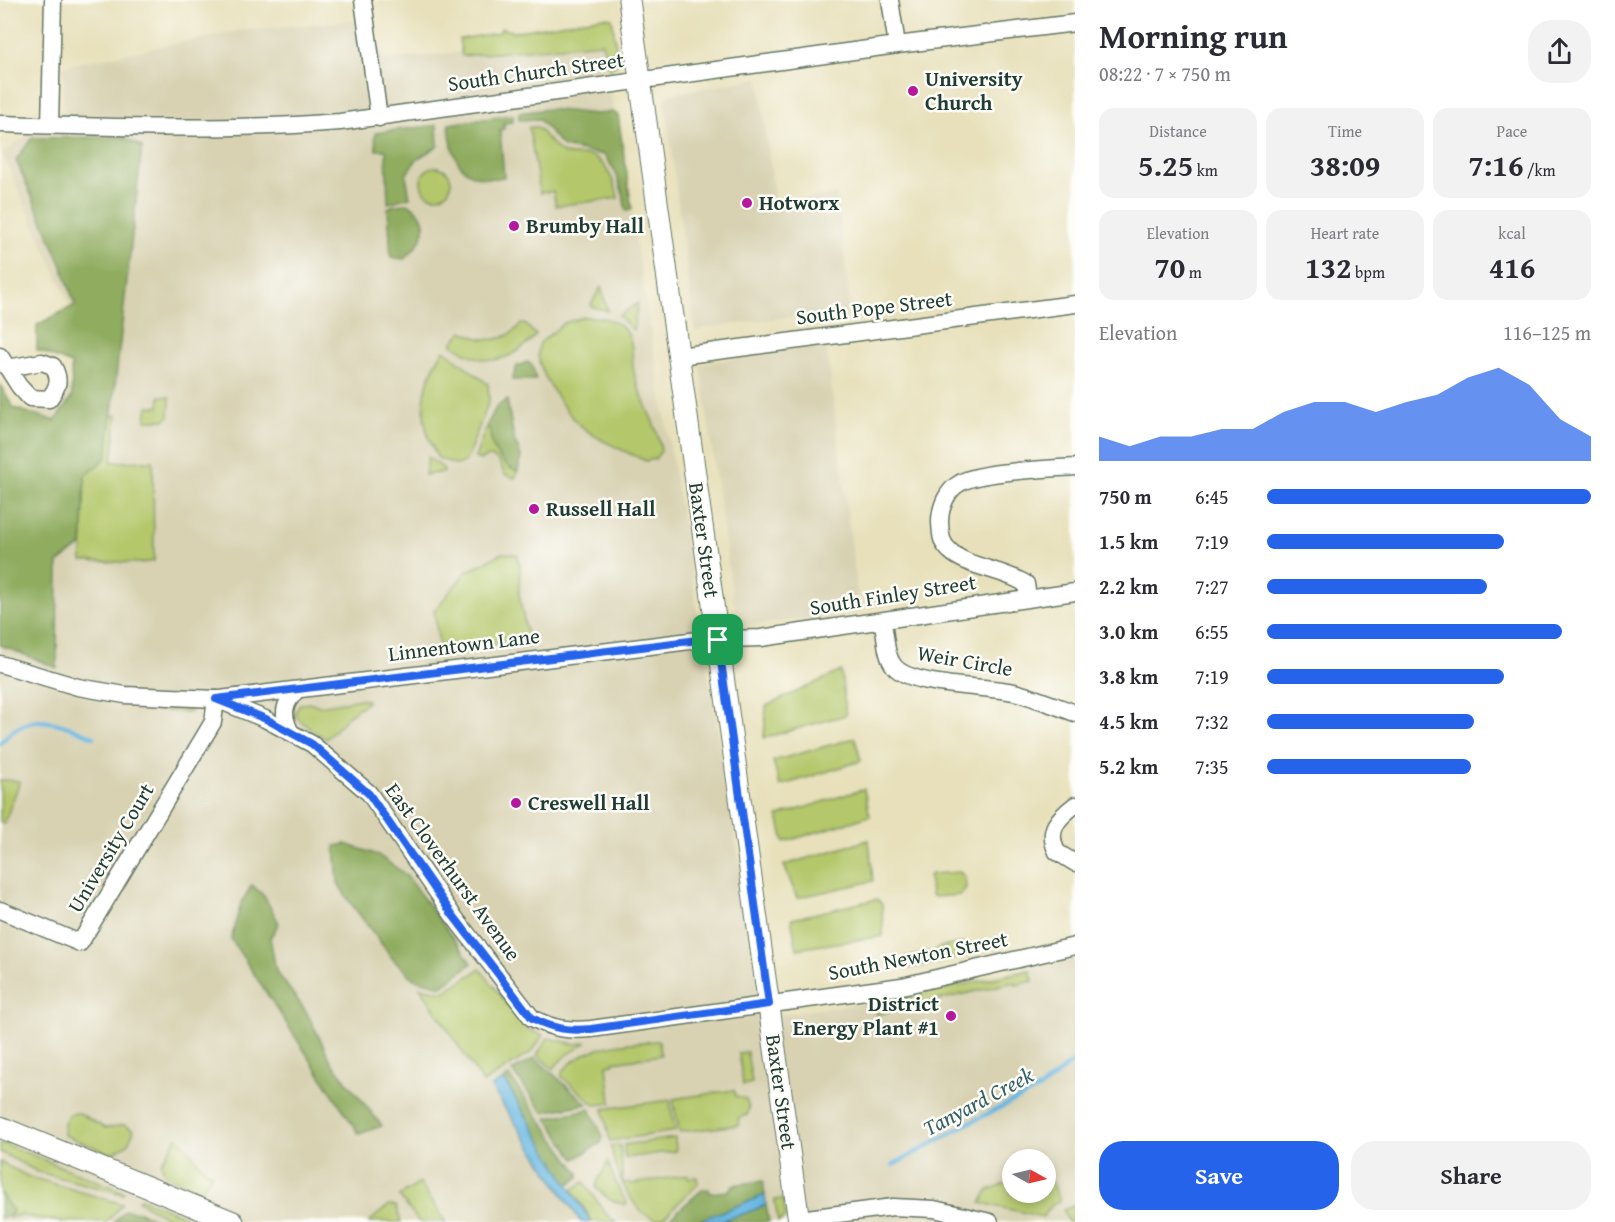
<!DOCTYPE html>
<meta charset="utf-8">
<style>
body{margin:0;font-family:"Gentium Book Plus",serif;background:#f2f2f3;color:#2b2b33;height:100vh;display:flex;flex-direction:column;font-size:22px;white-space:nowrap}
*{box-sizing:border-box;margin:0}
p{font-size:20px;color:#7c7c81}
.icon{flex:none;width:33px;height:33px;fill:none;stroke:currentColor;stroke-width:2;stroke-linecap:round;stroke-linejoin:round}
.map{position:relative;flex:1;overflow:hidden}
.drawer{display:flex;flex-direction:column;background:#fff;width:540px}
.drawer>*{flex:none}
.needle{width:39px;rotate:98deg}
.buttons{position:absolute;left:1002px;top:1149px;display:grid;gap:12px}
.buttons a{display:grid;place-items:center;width:54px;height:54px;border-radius:50%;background:#fff;box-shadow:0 3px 9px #0003;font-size:30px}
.pin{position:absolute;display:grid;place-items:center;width:51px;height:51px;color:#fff;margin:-26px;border-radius:12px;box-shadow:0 3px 9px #0006}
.round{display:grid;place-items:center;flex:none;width:63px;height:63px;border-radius:24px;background:#f2f2f3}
.overview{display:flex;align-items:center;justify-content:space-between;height:102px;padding:0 24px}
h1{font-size:33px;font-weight:700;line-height:45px}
.figures{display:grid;grid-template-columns:repeat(3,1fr);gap:9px;height:102px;padding:6px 24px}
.figures div{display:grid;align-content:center;border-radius:15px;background:#f2f2f3;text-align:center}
.figures b{font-size:30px;font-weight:700}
.figures small{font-size:16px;font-weight:400}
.figures p{font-size:16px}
.chart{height:168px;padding:12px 24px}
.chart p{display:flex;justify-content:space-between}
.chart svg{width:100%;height:108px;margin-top:6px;fill:#2563eb;opacity:.7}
.button{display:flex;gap:12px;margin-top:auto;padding:12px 24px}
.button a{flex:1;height:69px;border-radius:24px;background:#2563eb;color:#fff;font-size:24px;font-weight:700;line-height:69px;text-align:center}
.button a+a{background:#f2f2f3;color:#2b2b33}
ul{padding:0 24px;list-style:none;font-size:20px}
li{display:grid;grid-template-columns:96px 72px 1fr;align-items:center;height:45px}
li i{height:15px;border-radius:8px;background:#2563eb}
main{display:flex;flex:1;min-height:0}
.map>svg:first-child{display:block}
.built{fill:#d8d2b2;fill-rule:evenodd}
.green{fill:#b4c76a;stroke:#6a824f;stroke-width:1.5}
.forest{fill:#8fac5e;stroke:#577449;stroke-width:1.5}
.water{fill:#67b7e2;stroke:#437a8b;stroke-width:1.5}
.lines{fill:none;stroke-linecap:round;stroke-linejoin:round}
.stream{stroke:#67b7e2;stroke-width:4.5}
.minor-casing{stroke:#657663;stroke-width:19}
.major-casing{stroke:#657663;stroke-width:23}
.minor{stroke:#fff;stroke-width:16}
.major{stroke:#fff;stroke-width:21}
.route-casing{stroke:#fff;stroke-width:12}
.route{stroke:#2563eb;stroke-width:8}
.poi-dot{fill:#b5179e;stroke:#fdfcf7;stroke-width:2}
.labels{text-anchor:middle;stroke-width:5;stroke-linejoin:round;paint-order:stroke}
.street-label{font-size:21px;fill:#1f3d34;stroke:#fdfcf7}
.poi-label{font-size:21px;font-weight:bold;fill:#1f3d34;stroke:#fdfcf7;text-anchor:start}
.water-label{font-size:22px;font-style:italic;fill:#356268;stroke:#fdfcf7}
</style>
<main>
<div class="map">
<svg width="1075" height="1222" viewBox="0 0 1075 1222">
<rect width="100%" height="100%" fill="#fdfcf7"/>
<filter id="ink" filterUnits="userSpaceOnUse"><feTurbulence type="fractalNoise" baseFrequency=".0167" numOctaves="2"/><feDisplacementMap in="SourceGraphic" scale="12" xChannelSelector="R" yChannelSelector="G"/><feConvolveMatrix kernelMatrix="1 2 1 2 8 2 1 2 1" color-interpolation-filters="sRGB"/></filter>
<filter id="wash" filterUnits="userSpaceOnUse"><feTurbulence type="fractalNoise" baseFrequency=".008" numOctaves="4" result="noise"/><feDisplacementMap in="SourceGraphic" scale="24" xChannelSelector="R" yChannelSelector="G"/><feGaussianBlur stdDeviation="1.35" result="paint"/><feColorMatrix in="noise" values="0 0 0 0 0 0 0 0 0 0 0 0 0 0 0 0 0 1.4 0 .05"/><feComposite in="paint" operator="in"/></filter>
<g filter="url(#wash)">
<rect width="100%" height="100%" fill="#e7e0ba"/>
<g class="built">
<path d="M362,20L384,60L525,45L601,33L765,1017L892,999L1075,956V1222H0V436L97,365L2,153L64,110L63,66L244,30ZM1012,1160H1046V1192H1012Z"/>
<path d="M759,78L775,204L837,193L850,309L839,322L806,324L797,316L709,327L695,332L665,102L670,94Z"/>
<path d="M826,344L860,612L737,627L700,364Z"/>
</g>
<g class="green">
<path d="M603,17L612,18L618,60V64L610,70L602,43L462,56L459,39L498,33L502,28L513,32Z"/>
<path d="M529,127H537C546,135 552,148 563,153C570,157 579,155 587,155C604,156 616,184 618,198L556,206L553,191L540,193Z"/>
<circle cx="436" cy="182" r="15"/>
<path d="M601,287L608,311L590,306Z"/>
<path d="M638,303L633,330L619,316Z"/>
<path d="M584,317C599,317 611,317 623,328C635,339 631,357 634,372C639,399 658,423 661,451L655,459L646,461C595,437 577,434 548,382C541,369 535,357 540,343L564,323Z"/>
<path d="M521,324H525L536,335C508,365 484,368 452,344L462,331C483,343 505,344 521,324Z"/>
<path d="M444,350L488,384L489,401L486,409L466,461L457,465L438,458C417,422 420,384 444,350Z"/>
<path d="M160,396L170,397L169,416L165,420H146L148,406L159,407Z"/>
<path d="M112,415H117L112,462L153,461L154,561L141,563L82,561L85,476L107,457Z"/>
<path d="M487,425C492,432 489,436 492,444C496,454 507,469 518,471L515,478L505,475C500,463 496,451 480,460L475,458Z"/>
<path d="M428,457L443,468L444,472L425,475Z"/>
<path d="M502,553L517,554L520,566L519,595L528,640L440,650L434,611L466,572Z"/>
<path d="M841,671L846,715L764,738L766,706Z"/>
<path d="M361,699L367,700V702L349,715L326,739L299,720L295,713L300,704L312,703L319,706Z"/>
<path d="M157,706L191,709L190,712L153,710Z"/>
<path d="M855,738L861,761L780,786L773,761Z"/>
<path d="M0,780L20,781L4,824L0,822Z"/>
<path d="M864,789L870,816L784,842L778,816Z"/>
<path d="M869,840L873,881L797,898L784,865Z"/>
<path d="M960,872L965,877L966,888L960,895L934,897L931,895L929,876L931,874Z"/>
<path d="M877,899L882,904L883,936L797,949L791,919Z"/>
<path d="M964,943L968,955L935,963L931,953L940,947Z"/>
<path d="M929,952L932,964L909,968L903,958Z"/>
<path d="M480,969L527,1029L543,1035L532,1052L483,1083L420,987L444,992Z"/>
<path d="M1030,970L1033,981L1016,985L1015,982L1010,983L876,1015L877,1004Z"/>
<path d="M548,1038L575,1044L587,1042L563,1058L553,1069L537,1055Z"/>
<path d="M659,1041L661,1055L613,1062V1064L607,1065L611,1103L595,1105L562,1077V1072C585,1044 625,1043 659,1041Z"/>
<path d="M747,1052L752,1083L743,1085L739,1053Z"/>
<path d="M734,1090L735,1096L746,1099L749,1108L747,1115L738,1118L739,1125L679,1132L673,1099Z"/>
<path d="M670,1100L675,1131L610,1141L603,1109Z"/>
<path d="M79,1113L105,1128L125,1125L134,1130L128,1144L111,1154L64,1135V1124L69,1114Z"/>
<path d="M177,1138C192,1148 195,1165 212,1174L202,1190L166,1176L161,1163Z"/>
<path d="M675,1138L676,1151L625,1158L624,1145Z"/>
<path d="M0,1142L124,1192L123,1194L38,1172L0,1152Z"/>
<path d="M620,1145L623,1183L630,1182L631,1184L688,1175L689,1178L697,1177L698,1184L662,1219C633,1222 614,1167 611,1146Z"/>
<path d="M0,1162L27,1176L122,1204L107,1222H59L22,1215L9,1217L13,1211L0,1193Z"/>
<path d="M608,1162L618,1188L627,1203L626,1205L610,1200L596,1188L597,1182Z"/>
<path d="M1048,1172L1060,1200L1053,1204L1043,1217L981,1203L988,1190L1012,1181V1192H1046Z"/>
<path d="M584,1182L606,1214L616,1222H593L572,1190Z"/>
<path d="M420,1183L446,1222H419L399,1196Z"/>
<path d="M139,1198L200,1222H175L138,1201Z"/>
<path d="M783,1199L786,1217L778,1222L775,1200Z"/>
<path d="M389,1205L396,1206L401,1222H369Z"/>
<path d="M1075,1205V1222H1068L1063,1210Z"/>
</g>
<g class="forest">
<path d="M549,109L596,114L613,112L618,115L632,210L626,211C622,188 618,173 604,155L563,147L539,119L519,120V113Z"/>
<path d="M513,115V122L504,123V129L500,130L504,177C462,184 452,162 449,124Z"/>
<path d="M437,125L438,146L417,159L406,175L410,197L388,203L386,150H376L375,133Z"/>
<path d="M123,137L142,147L107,457L85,476L82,545L58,563L57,668L0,645V385L14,408L55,421L72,397L71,364L37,350V325L75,305L62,266L16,160L32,138Z"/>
<path d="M409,204C435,221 424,242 404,259L391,257L388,208L394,205Z"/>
<path d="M527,362L532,365L536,380H512L517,366Z"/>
<path d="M507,400L514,439L521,456L518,471C507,470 495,454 492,444C489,436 492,432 487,425L497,406Z"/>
<path d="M346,844L378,855L405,874L472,963L442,986L414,979L392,958L347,898L338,883L335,846Z"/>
<path d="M252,885L264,896L279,923L270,938L276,971L307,1013L332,1063L382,1126L359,1134L231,939L241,903Z"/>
<path d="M535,1058L587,1104L543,1112L512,1071Z"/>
<path d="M509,1076L579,1173V1177L567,1185L504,1079Z"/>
<path d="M590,1109L603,1137L601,1143L575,1159L547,1118Z"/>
<path d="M763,1181L765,1195L695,1222H665L702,1190L709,1189L710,1193L728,1191L733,1185Z"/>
<path d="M0,1193L13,1211L9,1217L0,1218Z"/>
<path d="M766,1205L769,1222H721Z"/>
<path d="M125,1210L140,1212L160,1222H114Z"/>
</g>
<g class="water">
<path d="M504,1080L591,1222H581L491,1087Z"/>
<path d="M765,1195L766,1205C740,1216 723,1222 695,1222Z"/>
</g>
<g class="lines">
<g class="stream">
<path d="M0,743C31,708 56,722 94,737"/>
<path d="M893,1165L967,1124L1042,1087L1075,1060"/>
</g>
</g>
</g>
<g filter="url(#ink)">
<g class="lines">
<g class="minor-casing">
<g id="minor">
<path d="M363,0L379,118"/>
<path d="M890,0L897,45"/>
<path d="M0,124C113,127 227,131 340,122L897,45L1075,23"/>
<path d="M50,125L53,0"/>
<path d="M0,356L19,386L30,398L49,399C58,387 61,380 53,366L42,362L7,368"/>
<path d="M679,356L1075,304"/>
<path d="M1028,597L1026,584C1003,569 968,568 950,551C940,542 941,534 940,522C940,507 947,490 960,483C980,471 1050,469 1075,467"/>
<path d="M882,622C887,636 884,653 894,666C910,687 987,686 1014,692C1034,697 1055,706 1075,713"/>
<path d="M0,664L78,687L125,695L216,699L265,719L312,744L369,793L452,914L532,1018C553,1029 568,1031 591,1029L902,986L1075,946"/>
<path d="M220,699L698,640L761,638L1075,592"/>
<path d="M290,731C282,714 283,705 296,691"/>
<path d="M1075,805C1058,818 1046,830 1057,852L1075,863"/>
<path d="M0,910L80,943L213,722L216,699"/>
<path d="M799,1219L893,1207L934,1209L990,1222"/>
</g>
</g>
<g class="major-casing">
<g id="major">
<path d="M629,0L799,1222"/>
<path d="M0,1127L233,1222"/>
</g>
</g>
<use href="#minor" class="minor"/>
<use href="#major" class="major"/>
</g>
</g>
<g class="lines" filter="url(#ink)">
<g class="route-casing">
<path id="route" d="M698,640H718L769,1004L591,1029C568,1031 553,1029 532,1018L452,914L369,794L312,744L266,719L216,699Z"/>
</g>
<use href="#route" class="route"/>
</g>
<g class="poi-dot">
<circle cx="913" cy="91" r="6"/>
<circle cx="747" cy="203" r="6"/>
<circle cx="514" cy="226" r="6"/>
<circle cx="534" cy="509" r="6"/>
<circle cx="516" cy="803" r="6"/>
<circle cx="951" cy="1016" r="6"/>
</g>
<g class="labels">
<g class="street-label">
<text transform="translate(536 72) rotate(-8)" y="7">South Church Street</text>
<text transform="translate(874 308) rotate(-7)" y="7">South Pope Street</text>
<text transform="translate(704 540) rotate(82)" y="7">Baxter Street</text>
<text transform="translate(893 595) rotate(-9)" y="7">South Finley Street</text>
<text transform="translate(464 645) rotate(-7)" y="7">Linnentown Lane</text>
<text transform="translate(965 661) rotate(10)" y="7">Weir Circle</text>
<text transform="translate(111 848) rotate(-59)" y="7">University Court</text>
<text transform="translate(453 872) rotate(54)" y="7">East Cloverhurst Avenue</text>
<text transform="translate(918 956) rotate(-11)" y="7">South Newton Street</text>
<text transform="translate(781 1092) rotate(82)" y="7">Baxter Street</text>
</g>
<g class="poi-label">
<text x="925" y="86">University<tspan x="925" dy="24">Church</tspan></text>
<text x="759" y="210">Hotworx</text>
<text x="526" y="233">Brumby Hall</text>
<text x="546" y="516">Russell Hall</text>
<text x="528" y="810">Creswell Hall</text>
<text x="939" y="1011" text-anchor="end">District<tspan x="939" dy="24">Energy Plant #1</tspan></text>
</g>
<g class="water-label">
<text transform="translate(978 1101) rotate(-28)" y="8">Tanyard Creek</text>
</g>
</g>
</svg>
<div class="buttons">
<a><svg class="needle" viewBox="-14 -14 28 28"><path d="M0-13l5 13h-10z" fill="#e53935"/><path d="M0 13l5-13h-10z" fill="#7c7c81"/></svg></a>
</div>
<div class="pin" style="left:718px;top:640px;background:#1e9e55"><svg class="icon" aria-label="arrive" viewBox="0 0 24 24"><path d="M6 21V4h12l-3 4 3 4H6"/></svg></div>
</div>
<section class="drawer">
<div class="overview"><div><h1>Morning run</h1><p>08:22 · 7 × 750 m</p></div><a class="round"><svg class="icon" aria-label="share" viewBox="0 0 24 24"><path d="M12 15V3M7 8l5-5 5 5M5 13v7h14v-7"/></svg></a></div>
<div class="figures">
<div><p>Distance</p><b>5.25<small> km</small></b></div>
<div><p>Time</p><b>38:09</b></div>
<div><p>Pace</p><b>7:16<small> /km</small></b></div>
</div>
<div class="figures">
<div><p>Elevation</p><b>70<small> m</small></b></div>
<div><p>Heart rate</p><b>132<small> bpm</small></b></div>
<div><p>kcal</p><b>416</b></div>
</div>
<div class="chart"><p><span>Elevation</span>116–125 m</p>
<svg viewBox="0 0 160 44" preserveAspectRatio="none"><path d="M0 44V34L10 38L20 34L30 34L40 31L50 31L60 24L70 20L80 20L90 24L100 20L110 17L120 10L130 6L140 13L150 27L160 34V44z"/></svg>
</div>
<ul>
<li><b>750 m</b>6:45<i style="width:100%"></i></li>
<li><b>1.5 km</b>7:19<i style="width:73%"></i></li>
<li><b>2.2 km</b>7:27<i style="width:68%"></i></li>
<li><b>3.0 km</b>6:55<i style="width:91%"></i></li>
<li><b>3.8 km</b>7:19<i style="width:73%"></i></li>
<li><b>4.5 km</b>7:32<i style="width:64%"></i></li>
<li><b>5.2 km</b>7:35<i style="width:63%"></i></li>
</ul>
<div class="button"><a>Save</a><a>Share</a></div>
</section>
</main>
